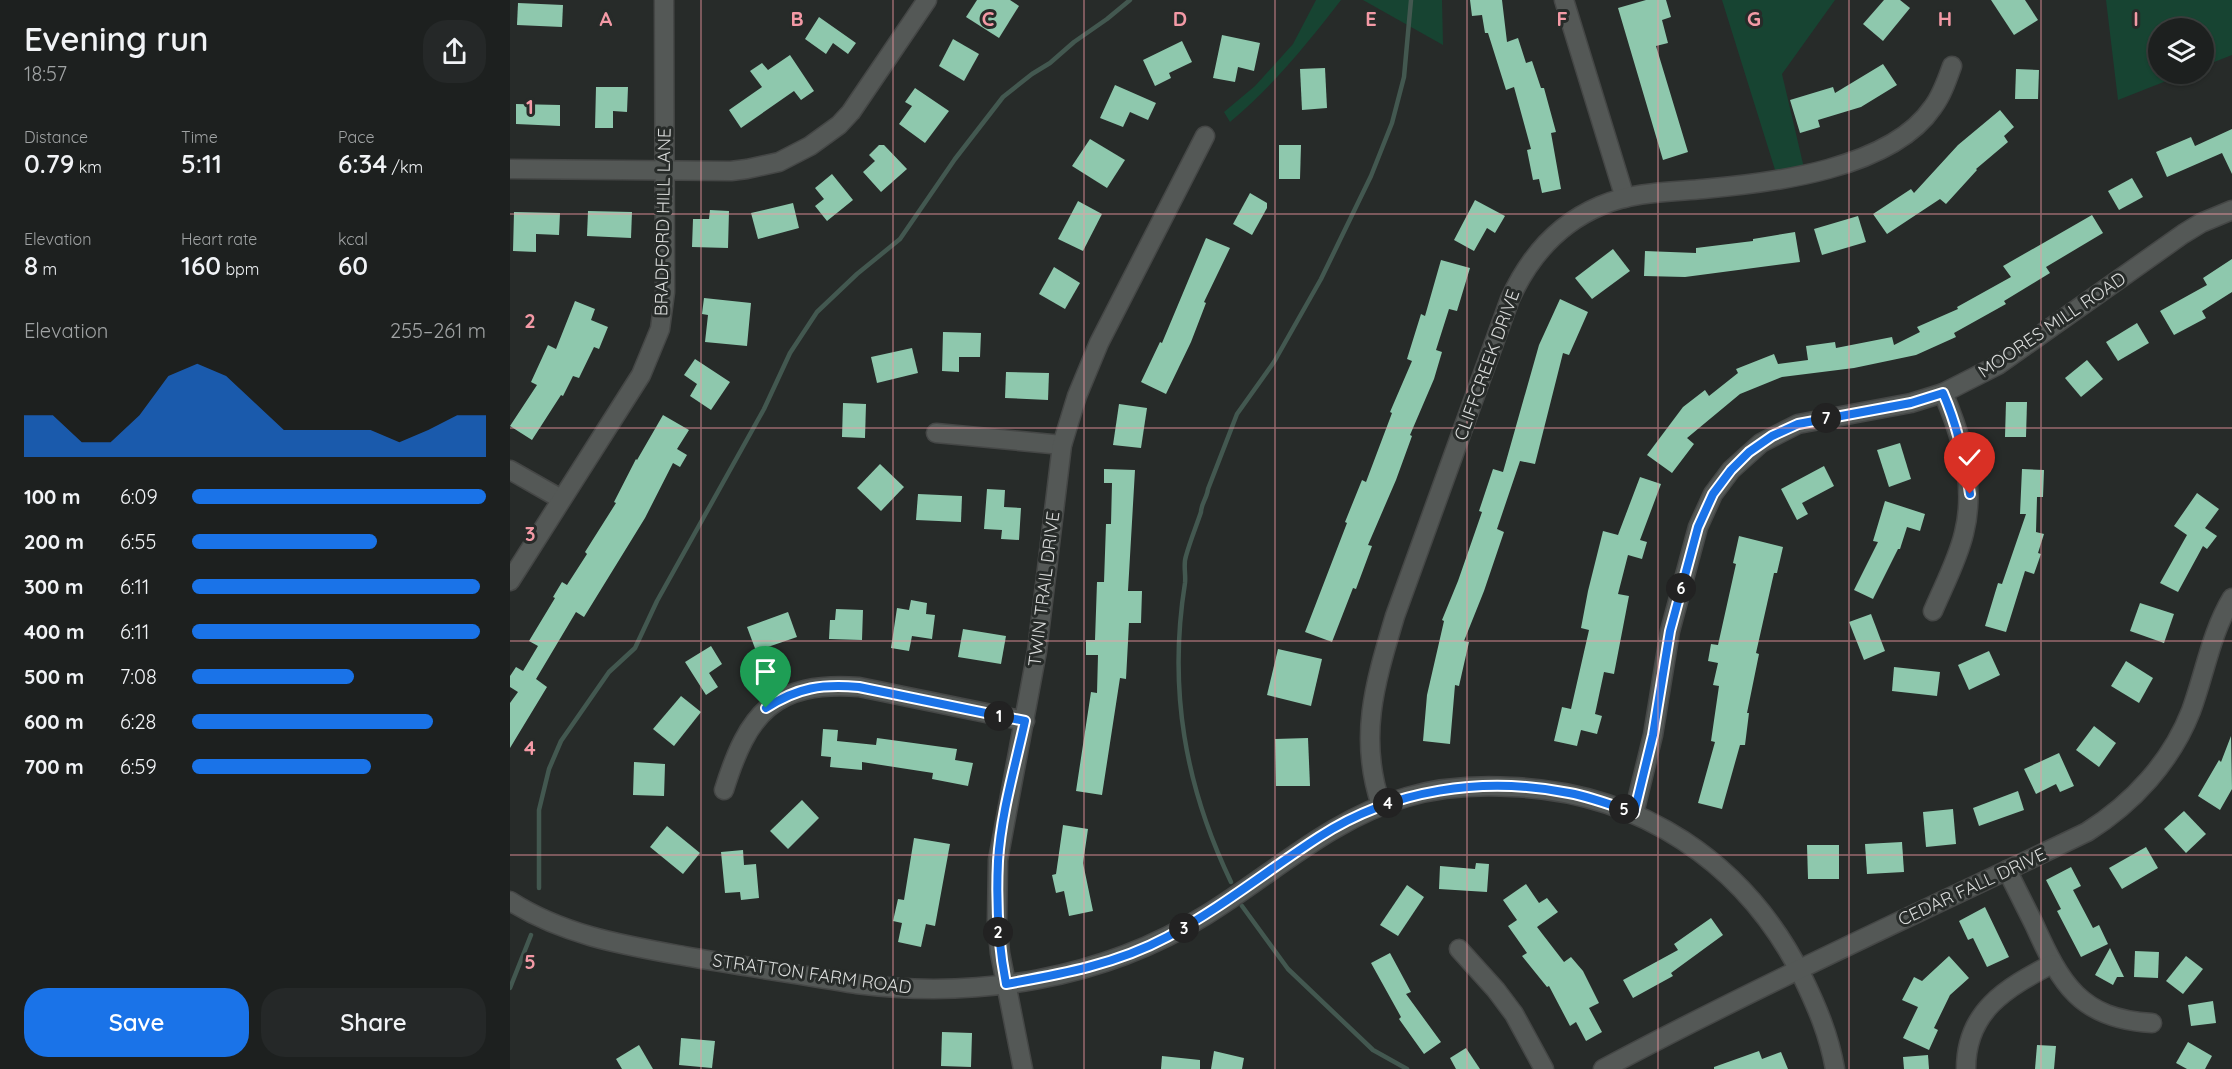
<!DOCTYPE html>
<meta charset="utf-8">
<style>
body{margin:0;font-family:Quicksand,sans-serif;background:#252828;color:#f1f3f6;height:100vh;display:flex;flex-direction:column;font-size:22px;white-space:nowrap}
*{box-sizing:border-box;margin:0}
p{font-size:20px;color:#a0a3a4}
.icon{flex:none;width:33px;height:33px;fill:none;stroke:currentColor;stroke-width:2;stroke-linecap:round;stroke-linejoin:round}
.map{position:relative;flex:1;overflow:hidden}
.sheet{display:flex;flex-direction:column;background:#1d201f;width:510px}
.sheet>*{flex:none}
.controls{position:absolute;left:1638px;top:18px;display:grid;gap:12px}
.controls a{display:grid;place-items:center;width:66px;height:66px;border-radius:50%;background:#1d201f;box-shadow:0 2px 4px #0004,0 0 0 2px #3b3e3d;font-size:30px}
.pin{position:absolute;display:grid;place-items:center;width:51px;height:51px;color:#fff;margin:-62px -26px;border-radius:50% 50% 50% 0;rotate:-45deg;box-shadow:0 0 6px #0007}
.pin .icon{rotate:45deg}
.km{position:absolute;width:30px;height:30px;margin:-15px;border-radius:50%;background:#222;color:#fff;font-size:16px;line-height:30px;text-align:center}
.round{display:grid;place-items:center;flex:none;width:63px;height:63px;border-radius:24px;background:#252828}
.headline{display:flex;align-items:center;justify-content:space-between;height:102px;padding:0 24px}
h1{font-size:33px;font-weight:600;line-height:45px}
.figures{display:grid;grid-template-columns:repeat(3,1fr);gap:9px;height:102px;padding:6px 24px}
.figures div{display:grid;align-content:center}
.figures b{font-size:26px;font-weight:600}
.figures small{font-size:16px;font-weight:400}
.figures p{font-size:16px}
.chart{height:168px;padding:12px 24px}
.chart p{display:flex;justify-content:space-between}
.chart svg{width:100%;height:108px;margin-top:6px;fill:#1a73e8;opacity:.7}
.primary-button{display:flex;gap:12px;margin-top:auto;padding:12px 24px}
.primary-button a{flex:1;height:69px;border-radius:24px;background:#1a73e8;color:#fff;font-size:24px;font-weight:600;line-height:69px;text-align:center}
.primary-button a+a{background:#252828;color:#f1f3f6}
ul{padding:0 24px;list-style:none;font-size:20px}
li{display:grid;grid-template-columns:96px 72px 1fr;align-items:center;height:45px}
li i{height:15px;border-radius:8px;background:#1a73e8}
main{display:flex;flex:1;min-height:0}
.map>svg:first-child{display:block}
.green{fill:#174432}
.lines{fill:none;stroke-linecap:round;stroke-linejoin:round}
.stream{stroke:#435850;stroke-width:4.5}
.building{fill:#8ec8ad}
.minor-casing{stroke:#454746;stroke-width:21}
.minor{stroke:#545856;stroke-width:18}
.route-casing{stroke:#fff;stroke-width:12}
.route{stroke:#1a73e8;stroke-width:8}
.grid{fill:none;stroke:#f49aa6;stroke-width:1.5;stroke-opacity:0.55}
.labels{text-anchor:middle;stroke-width:6;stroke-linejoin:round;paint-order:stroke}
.street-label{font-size:18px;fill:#dadcdb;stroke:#272b29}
.grid-label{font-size:20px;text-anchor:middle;font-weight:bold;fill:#f49aa6;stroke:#272b29;stroke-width:6;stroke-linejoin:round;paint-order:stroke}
</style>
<main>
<section class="sheet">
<div class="headline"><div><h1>Evening run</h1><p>18:57</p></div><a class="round"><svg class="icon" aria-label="share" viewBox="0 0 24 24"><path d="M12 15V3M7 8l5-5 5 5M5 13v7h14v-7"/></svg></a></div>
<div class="figures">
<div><p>Distance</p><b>0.79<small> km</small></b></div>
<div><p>Time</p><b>5:11</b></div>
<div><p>Pace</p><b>6:34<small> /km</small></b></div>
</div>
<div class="figures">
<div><p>Elevation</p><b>8<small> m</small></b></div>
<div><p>Heart rate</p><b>160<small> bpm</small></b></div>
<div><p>kcal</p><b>60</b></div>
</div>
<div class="chart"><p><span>Elevation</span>255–261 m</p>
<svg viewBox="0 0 160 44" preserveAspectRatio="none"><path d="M0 44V27L10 27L20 38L30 38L40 27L50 11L60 6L70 11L80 22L90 33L100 33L110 33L120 33L130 38L140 33L150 27L160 27V44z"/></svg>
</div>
<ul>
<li><b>100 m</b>6:09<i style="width:100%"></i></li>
<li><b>200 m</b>6:55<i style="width:63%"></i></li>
<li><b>300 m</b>6:11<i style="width:98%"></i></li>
<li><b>400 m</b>6:11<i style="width:98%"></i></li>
<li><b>500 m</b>7:08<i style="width:55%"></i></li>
<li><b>600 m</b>6:28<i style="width:82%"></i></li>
<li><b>700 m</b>6:59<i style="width:61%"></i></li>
</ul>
<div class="primary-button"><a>Save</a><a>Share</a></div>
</section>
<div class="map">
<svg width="1722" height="1069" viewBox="0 0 1722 1069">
<rect width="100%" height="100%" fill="#272b29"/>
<g class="green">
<path d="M806,0H831C797,44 763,86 720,122L714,112L745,86L783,44Z"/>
<path d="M853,0H932L933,45Z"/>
<path d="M1212,0H1325L1272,74L1294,168L1266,173Z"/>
<path d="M1596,0H1722V55L1694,66V28H1648V74H1674L1608,100Z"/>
</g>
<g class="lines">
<g class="stream">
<path d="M721,882C675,786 658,689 675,583C676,574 673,564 676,556C680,541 686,527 691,512C691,504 697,498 698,489L727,414L764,362L811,279L861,176L882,123L894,77L901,0"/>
<path d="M29,888V810L39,769L51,741L99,672L125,648L147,601L254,409L280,353L307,312L347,274L390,239L445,159L493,97L522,74L540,63L564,42L597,19L620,0"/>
<path d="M732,906L778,969L863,1050L897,1069"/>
<path d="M0,988L21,935"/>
</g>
</g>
<g class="building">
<path d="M467,0H500L509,6L489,38L456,17Z"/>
<path d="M960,0H992L997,42L1008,38L1016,63L1022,61L1031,88H1034L1046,132L1041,133L1051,189L1032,193L1029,179L1023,180L1017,150L1021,149L1004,87L996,90L978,33H975L972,15L962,16Z"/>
<path d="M1136,0H1156L1161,17L1152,20L1158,43L1146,46L1178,152L1153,160L1108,8Z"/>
<path d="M1374,0H1390L1400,8L1373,41L1353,24Z"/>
<path d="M1481,0H1515L1528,20L1504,35Z"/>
<path d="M8,3L53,5L52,27L7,25Z"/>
<path d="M309,17L346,43L338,54L323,43L316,54L295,39Z"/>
<path d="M712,35L750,43L744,71L728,67L725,82L703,78Z"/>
<path d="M443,39L469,54L454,81L429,66Z"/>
<path d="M672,41L682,62L659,73L661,78L645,86L633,60Z"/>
<path d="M280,55L304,91L291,100L284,91L231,128L219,110L252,87L240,71L252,63L258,70Z"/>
<path d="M1373,64L1387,85L1351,107L1308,120L1310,127L1290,133L1280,100L1323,87L1325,93Z"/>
<path d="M815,68L817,108L792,110L790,69Z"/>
<path d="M1506,69L1529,70L1528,99H1505Z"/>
<path d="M605,85L646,103L638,120L620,112L613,127L590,118Z"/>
<path d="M86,87H118L117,112L103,111V128H85Z"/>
<path d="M405,88L439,111L415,143L389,124L402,106L395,102Z"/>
<path d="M6,104L50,105V126L6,124Z"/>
<path d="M1490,110L1504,127L1494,136L1498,142L1466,169L1467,170L1436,204L1430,199L1377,234L1363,214L1401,189L1404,193L1448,145Z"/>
<path d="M1722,129V174L1712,153L1657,177L1646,152L1681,137L1685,146Z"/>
<path d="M580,139L615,160L597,188L562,166Z"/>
<path d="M369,145H374L397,169L371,192L353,172L365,161L359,155Z"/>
<path d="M769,145H791L790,179H769Z"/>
<path d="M322,174L343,200L317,221L305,206L314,199L305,188Z"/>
<path d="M1622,178L1633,197L1609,210L1598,191Z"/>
<path d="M740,193L757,203V208L742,235L723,224Z"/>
<path d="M965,200L995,216L985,233L977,228L964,251L944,240Z"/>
<path d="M568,201L592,214L573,251L548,239Z"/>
<path d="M283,203L289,228L248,239L241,213Z"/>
<path d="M200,210L219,211L218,248L182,247L183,219H199Z"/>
<path d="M78,211L122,212L121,238L77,236Z"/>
<path d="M4,212L50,213L49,235L26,234V252L3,251Z"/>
<path d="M1582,215L1593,233L1536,267L1540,273L1494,301L1496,304L1444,333L1446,337L1406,355L1344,368L1272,377L1230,394L1177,438L1184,444L1162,473L1137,455L1173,407L1195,390L1199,396L1228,373L1226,369L1264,354L1268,364L1298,360L1296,346L1325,342L1326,348L1382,337L1384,345L1410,332L1407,327L1448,309L1447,307L1501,277L1493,266Z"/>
<path d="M1348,216L1356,242L1312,255L1304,229Z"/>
<path d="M1285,232L1290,262L1175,277L1134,276L1135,251L1186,253V248L1243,241V239Z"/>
<path d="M696,238L720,248L694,302L696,303L681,342L656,394L631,382L650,342L652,343Z"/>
<path d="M1103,249L1120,271L1082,299L1065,278Z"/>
<path d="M1722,259V292L1692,311L1696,318L1664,335L1650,311L1697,285L1693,278Z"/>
<path d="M931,260L960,268L947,311L939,309L926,350L932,352L924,379L900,435L902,436L886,480L858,545L862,546L846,589L843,588L822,642L795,632L837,523L835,522L852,480L856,482L882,413L880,412L902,361L897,359L911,314L915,316Z"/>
<path d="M544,267L570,283L555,309L529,294Z"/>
<path d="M194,298L241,303L237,346L195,342L198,315L192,314Z"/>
<path d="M1050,299L1078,312L1059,355L1053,353L1025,464L1010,461L987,529L994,532L974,591L954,641L959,642L949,686L945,685L940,744L913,741L917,695L934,621L932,620L948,581L972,512L969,511L983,469L993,472L1029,345Z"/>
<path d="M65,301L85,309L81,320L98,327L89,349L84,347L69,378L63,376L53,396L51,395L22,440L0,426L27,385L21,382L38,345L46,349Z"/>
<path d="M1627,323L1639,343L1608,361L1596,342Z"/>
<path d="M433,332L471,333L470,357H449V372L432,371Z"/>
<path d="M402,348L408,373L367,383L361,357Z"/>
<path d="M185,359L220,382L201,410L180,396L187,384L174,375Z"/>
<path d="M1577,360L1593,379L1571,397L1555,378Z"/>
<path d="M496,372L539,373L538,400L495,398Z"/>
<path d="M1496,402H1517L1516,437H1495Z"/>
<path d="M333,403L356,404L355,438L332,437Z"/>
<path d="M609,404L637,408L631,448L603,445Z"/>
<path d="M153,415L179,430L167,449L177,455L170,467L163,463L135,518L74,617L66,612L26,679L37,687L0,748V703L8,692L0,687V676L6,667L13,671L28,646L19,641L45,598L43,597L52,582L57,585L77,554L75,552L106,503L104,502L126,459L127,460Z"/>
<path d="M1390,443L1401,479L1379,487L1367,450Z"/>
<path d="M370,464L394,487L371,511L347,488Z"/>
<path d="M1314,466L1324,486L1292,503L1298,514L1287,520L1271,489Z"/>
<path d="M594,469L625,470L618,591H632L631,623H619L616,679L610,678L592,795L566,791L581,692L587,693L588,655H576V640H585L587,582H594L596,524H601L602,483H594Z"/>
<path d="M1512,469L1534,470L1533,497H1527L1526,532L1534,534L1528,553L1531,554L1524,574L1515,571L1496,632L1475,626L1488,583L1492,584L1516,514H1510Z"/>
<path d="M1130,477L1151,484L1130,540L1137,542L1132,559L1118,555L1108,594L1119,596L1104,674L1094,672L1085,714L1092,716L1087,734L1071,730L1067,746L1044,741L1052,707L1061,709L1079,630L1071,628L1078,591L1093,531L1108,535Z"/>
<path d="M477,489L495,490L494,507L511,508L509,540L491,539L492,530L474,529Z"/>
<path d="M1687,493L1709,509L1695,528L1707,536L1697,549L1693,546L1668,592L1650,583L1677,535L1664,526Z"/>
<path d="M408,494L452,496L451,522L406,520Z"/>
<path d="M1375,501L1415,514L1410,531L1397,527L1390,549H1388L1363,599L1344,590L1368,542L1363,541Z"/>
<path d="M1229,536L1273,547L1267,573H1264L1246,653L1249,654L1237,713H1239L1235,745H1230L1212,809L1188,803L1205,742L1201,741L1209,686L1203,685L1208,663L1198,661L1201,644L1208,645L1226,564L1223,563Z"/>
<path d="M401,600L417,603L416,614L425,615L422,639L402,636L399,651L381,648L387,608L399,610Z"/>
<path d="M1630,603L1664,614L1654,643L1620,631Z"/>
<path d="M326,609L353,610L352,640L319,639L320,620H325Z"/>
<path d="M278,612L287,637L246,651L237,627Z"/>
<path d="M1361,614L1375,651L1354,660L1339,622Z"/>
<path d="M453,629L496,636L491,664L448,657Z"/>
<path d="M201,646L212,664L199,673L208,687L196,695L175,662Z"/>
<path d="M768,649L812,659L801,706L757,695Z"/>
<path d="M1479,651L1490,675L1459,690L1448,665Z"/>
<path d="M1616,661L1643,678L1629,703L1601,686Z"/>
<path d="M1384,667L1430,672L1427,696L1382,691Z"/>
<path d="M171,696L191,712L164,746L143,729Z"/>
<path d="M1584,726L1606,743L1589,767L1566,750Z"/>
<path d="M313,729L328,730L327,741L366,745L367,738L447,749L445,760L463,763L458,786L422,779L423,773L352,762V770L320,767L321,757L311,756Z"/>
<path d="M1721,736L1722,789L1710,810L1688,796L1709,760L1711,762Z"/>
<path d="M798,738L800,786H766L765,739Z"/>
<path d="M1549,753L1564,786L1550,792L1546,784L1526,794L1514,769Z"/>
<path d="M124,762L155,764L154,796L123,795Z"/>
<path d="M1508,791L1514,810L1469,826L1463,808Z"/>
<path d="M292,800L309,818L278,849L260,831Z"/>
<path d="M1443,809L1446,844L1416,847L1413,812Z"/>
<path d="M1674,811L1696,834L1676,853L1654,829Z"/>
<path d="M553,825L578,829L573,863L583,911L559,916L554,891L546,893L542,875L546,874Z"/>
<path d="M157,826L190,853L173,874L140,847Z"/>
<path d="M404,838L440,844L425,926L416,924L411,947L388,942L392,923L383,921L388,899L394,900Z"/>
<path d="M1392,842L1394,872L1357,874L1355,844Z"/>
<path d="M1297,845H1329V879H1298Z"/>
<path d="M1636,847L1648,868L1612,889L1599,868Z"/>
<path d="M233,850L234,865L246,864L249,898L231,900L230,892L215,893L211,852Z"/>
<path d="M966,863L979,864L977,892L929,889L930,866L965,869Z"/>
<path d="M1561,867L1571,886L1563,890L1583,928L1589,925L1598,944L1571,957L1547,911L1551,909L1536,880Z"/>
<path d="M1016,884L1029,903L1037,898L1048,912L1027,927L1054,962L1061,957L1073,971L1089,1003L1079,1008L1092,1032L1076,1041L1066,1022L1060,1026L1039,986L1037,987L1012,956L1017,953L998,926L1007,920L993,900Z"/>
<path d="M897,885L914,897L888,936L870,925Z"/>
<path d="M1475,907L1499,957L1477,967L1463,938L1458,940L1449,921Z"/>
<path d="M1201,918L1213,935L1161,973L1163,976L1123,998L1113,980L1168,950L1164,944Z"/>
<path d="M1600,948L1614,977H1607L1603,985L1585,975Z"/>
<path d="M1625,951L1649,952L1648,978L1624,977Z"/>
<path d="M880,953L901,992L896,994L931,1042L914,1054L889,1019L891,1017L861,963Z"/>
<path d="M1439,956L1459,978L1440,995L1424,1028L1428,1030L1419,1050L1393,1038L1408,1007L1392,1000L1404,977L1412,981Z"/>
<path d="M1676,956L1693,969L1673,994L1656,981Z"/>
<path d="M1703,1001L1706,1023L1681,1026L1678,1005Z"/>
<path d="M432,1032L462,1033L461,1067L431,1066Z"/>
<path d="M171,1038L205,1041L202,1068L169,1065Z"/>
<path d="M1678,1042L1702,1056L1695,1069H1677L1666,1063Z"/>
<path d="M129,1045L143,1069H112L106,1059Z"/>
<path d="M1527,1045L1546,1046L1544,1069H1525Z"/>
<path d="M956,1048L970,1069H946L940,1058Z"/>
<path d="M704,1051L734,1058L732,1069H701Z"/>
<path d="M1249,1051L1252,1059L1271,1052L1278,1069H1204V1067Z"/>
<path d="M1418,1055L1419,1069H1394L1393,1057Z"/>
<path d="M652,1056L690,1060V1069H651Z"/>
</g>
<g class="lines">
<g class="minor-casing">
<g id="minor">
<path d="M1054,0L1115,198"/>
<path d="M0,169L221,171L237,169L269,162L300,146L329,125L341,112L417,0"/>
<path d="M426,433L552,445"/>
<path d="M0,470L51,499"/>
<path d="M0,581L131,375L150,329L155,292L154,0"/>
<path d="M1423,611C1434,585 1448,559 1454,533C1466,486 1452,436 1433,393"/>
<path d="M214,790C238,713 264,681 349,687L515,721"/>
<path d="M871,805C848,737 865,683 885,616L1000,299C1019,257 1048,224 1090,206C1122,192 1159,192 1193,189C1262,183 1381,169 1423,107C1432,95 1437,80 1442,66"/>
<path d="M1124,813L1143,735L1160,631L1188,527L1203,494L1221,470L1251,443L1288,424L1401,403L1433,393L1488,365L1673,234L1691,223L1722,210"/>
<path d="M1497,870C1506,888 1515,906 1524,924C1551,984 1570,1019 1642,1023"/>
<path d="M0,901C53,935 113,945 174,956C231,966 288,974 346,984C467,999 591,980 696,915C763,874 820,819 897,797C931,787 967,785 1002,787C1129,792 1235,862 1292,976C1307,1007 1319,1035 1325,1069"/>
<path d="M949,949L986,990L1004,1014L1034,1069"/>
<path d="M513,1069L490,953L487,921L488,860L527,651L552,445L567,396L589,343L695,136"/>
<path d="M1093,1069C1252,984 1415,910 1577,832C1623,803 1661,762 1681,711C1695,673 1701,633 1722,598"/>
<path d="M1456,1069C1456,1011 1496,988 1542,964"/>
</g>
</g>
<use href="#minor" class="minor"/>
</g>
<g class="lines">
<g class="route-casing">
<path id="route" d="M256,708C288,687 312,684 349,687L515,721C505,767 491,814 488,861C486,903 488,943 496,984C552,974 607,964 657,937C711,908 758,870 809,837C883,789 973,776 1059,793C1081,797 1102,805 1124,813L1143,735L1160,631L1188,527L1203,494L1221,470L1239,452L1262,436L1288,424L1401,403L1433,393C1447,425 1455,459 1460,494"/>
</g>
<use href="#route" class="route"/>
</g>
<path class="grid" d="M191,0V1069M383,0V1069M574,0V1069M765,0V1069M957,0V1069M1148,0V1069M1339,0V1069M1531,0V1069M0,214H1722M0,428H1722M0,641H1722M0,855H1722"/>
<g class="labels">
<g class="street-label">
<text transform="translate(153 222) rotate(-89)" y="6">BRADFORD HILL LANE</text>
<text transform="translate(1542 325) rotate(-34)" y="6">MOORES MILL ROAD</text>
<text transform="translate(977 365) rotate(-70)" y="6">CLIFFCREEK DRIVE</text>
<text transform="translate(534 589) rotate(-83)" y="6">TWIN TRAIL DRIVE</text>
<text transform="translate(1462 887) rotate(-25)" y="6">CEDAR FALL DRIVE</text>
<text transform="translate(302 974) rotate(8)" y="6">STRATTON FARM ROAD</text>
</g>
</g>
<g class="grid-label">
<text x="96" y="26">A</text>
<text x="287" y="26">B</text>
<text x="478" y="26">C</text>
<text x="670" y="26">D</text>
<text x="861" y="26">E</text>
<text x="1052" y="26">F</text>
<text x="1244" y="26">G</text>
<text x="1435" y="26">H</text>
<text x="1626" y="26">I</text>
<text x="20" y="114">1</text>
<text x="20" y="328">2</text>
<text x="20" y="541">3</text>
<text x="20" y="755">4</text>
<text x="20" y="969">5</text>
</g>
</svg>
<div class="controls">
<a><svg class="icon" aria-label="layers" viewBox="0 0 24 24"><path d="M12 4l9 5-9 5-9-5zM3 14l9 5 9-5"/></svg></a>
</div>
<div class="pin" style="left:256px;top:708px;background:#1e9e55"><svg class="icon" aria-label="arrive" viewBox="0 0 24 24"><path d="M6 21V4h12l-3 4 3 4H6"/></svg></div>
<div class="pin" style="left:1460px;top:494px;background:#d93025"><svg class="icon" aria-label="check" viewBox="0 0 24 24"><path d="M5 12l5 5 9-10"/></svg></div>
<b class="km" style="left:489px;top:716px">1</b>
<b class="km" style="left:488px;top:932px">2</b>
<b class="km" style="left:674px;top:928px">3</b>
<b class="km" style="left:878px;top:803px">4</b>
<b class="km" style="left:1114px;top:809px">5</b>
<b class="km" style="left:1171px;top:588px">6</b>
<b class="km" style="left:1316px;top:418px">7</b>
</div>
</main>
